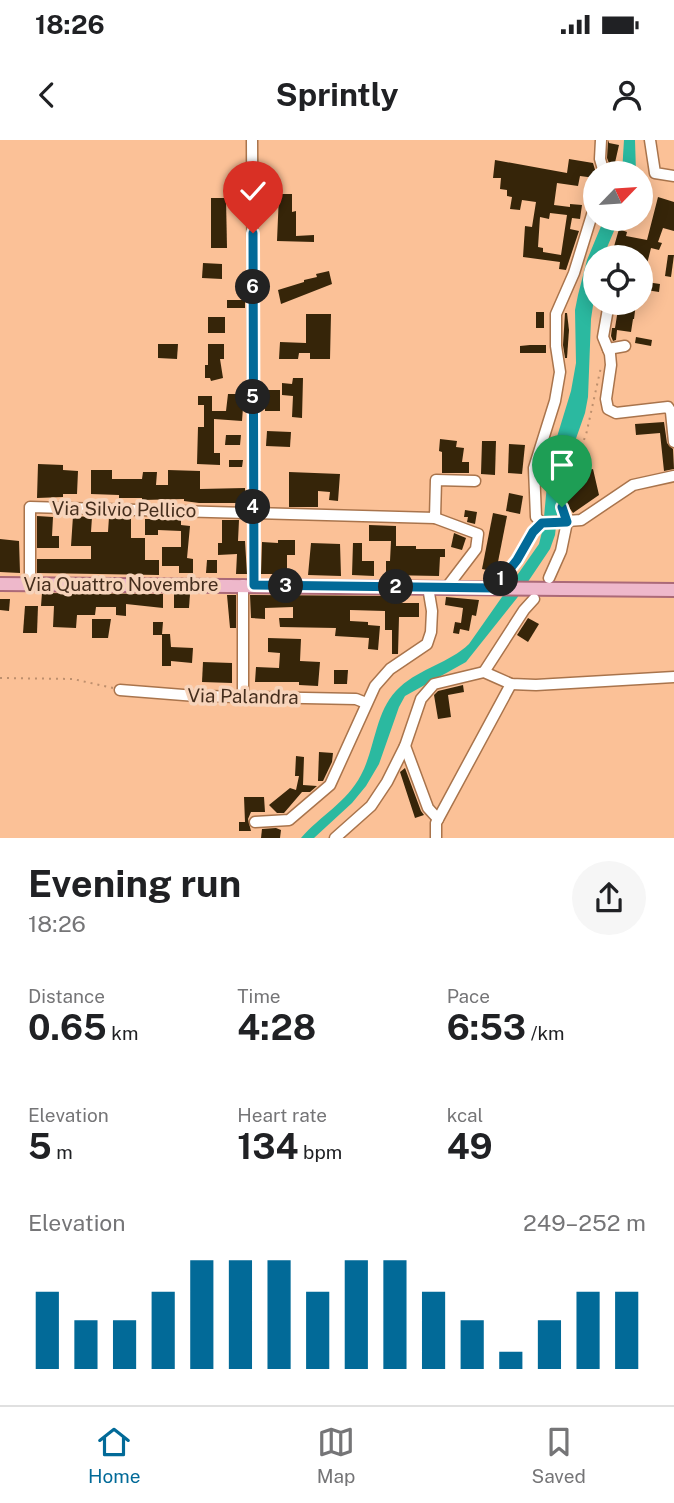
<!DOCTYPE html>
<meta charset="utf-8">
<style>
body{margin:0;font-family:"Public Sans",sans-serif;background:#f6f6f6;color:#202124;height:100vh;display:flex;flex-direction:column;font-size:26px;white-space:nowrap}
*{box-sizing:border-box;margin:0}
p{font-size:23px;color:#757577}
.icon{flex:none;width:38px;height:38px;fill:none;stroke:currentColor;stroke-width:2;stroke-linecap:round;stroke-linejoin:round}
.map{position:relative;height:698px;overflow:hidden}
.panel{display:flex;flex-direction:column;background:#fff;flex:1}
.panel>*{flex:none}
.needle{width:46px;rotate:65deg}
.controls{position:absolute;left:583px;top:21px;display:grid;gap:14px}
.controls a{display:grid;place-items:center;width:70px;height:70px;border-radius:50%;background:#fff;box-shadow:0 4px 18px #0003;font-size:35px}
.pin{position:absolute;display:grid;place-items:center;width:60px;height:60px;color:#fff;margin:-72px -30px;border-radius:50% 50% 50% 0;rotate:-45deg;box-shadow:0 0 7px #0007}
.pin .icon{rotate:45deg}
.km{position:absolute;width:35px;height:35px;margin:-18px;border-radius:50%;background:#222;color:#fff;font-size:19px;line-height:35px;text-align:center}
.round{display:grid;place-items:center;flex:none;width:74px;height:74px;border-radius:37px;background:#f6f6f6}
.summary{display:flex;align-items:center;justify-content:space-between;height:119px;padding:0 28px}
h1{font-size:38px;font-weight:700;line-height:52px}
.stats{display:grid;grid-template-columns:repeat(3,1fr);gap:10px;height:119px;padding:7px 28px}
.stats div{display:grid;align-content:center}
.stats b{font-size:35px;font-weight:700}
.stats small{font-size:19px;font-weight:400}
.stats p{font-size:19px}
.chart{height:196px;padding:14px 28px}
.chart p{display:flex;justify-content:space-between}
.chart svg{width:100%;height:126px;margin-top:7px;stroke:#026a98;stroke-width:6}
.status{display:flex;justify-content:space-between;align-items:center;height:49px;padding:0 35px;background:#fff;direction:ltr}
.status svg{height:19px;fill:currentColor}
header{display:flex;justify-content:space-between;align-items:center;height:91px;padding:0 28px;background:#fff;font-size:32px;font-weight:700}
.menu{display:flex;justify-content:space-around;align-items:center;height:98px;border-top:2px solid #e0e0e0;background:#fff;font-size:19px;color:#757577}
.menu a{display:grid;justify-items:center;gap:4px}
.menu .selected{color:#026a98}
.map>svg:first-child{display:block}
.water{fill:#2bb9a0}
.building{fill:#362509;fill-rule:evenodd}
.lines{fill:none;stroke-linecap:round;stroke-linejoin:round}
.minor-casing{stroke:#a9744c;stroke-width:13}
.major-casing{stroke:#ab6978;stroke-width:16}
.path{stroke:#bd8f6d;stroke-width:2;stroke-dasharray:2 5;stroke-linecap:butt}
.minor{stroke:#fff;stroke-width:10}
.major{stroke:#eeb8cb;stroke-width:12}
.route-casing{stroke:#fff;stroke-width:14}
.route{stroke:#026a98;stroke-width:9}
.labels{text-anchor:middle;stroke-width:7;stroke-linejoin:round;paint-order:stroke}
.street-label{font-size:19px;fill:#452e1d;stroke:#f7d4bb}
</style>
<div class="status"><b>18:26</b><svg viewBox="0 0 49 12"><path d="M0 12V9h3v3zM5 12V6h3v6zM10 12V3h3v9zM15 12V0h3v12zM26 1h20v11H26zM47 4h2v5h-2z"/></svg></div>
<header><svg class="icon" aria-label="back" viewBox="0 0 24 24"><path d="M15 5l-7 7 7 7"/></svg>Sprintly<svg class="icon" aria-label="person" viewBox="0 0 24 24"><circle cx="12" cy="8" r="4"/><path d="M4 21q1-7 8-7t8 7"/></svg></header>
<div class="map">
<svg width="674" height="698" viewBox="0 0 674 698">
<rect width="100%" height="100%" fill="#fbc197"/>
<g class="water">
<path d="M624,0H635L636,33H622Z"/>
<path d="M604,79H619L603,117H595V152L591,179L588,257L585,273L561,341L555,395L550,409L517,458L466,522L405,556L399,567L379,624L366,646L352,663L314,698H301C320,676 347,662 361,635C376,607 375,569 400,547C421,528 449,523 469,504L539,404L543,388L549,323L571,251L576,223L575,170L578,155L587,120Z"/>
</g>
<g class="building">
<path d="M608,0L609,3L619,5L614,27L610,26L607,18Z"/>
<path d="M569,19L593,23L596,33L595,38L580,36L578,46L557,43L554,65L570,67V64L582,65L580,79L572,78L570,89L579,91L566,130L559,129L560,122L523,117L525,86L532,87L536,62L522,60L520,70L510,69L512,57L507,56V50L500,49L501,38H493L495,20L567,33ZM550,73L567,75L561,115L543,112V108L538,107L540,77L549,79Z"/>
<path d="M279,54H292V72L296,71V96L314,95V102L277,101Z"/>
<path d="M658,57L674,62V91L663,88L658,102L662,103L659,110L651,108L647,124L640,120V117H611L619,89L627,92L626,96L647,100Z"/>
<path d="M211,58H226L227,108H211Z"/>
<path d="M668,115H674L671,137L665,136Z"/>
<path d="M203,123L222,124V139L202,138Z"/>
<path d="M329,131L332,144L281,164L278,150L304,142V140L317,137L316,134Z"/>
<path d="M640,141L660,144L659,152L640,149Z"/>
<rect x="227" y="160" width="18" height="8"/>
<path d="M619,163H636L634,179H633L631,192L617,190L616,200L613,201L611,196L612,188H615Z"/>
<rect x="536" y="172" width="8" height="16"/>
<path d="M565,173H567L569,190L567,218H565L563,205Z"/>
<path d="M306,174H331L330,219H310V213H299L298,219H279L280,202L306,203Z"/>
<rect x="208" y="177" width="17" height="16"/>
<path d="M636,197L652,200L651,206L635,203Z"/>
<path d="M158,204H178L177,219L158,218Z"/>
<path d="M208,204H224V219H220L223,238L211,241L210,238H205V225H208Z"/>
<path d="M530,205H546V213H520V206Z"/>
<path d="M293,238H303L302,278L292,277L293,256L282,255V243L292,244Z"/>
<rect x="265" y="250" width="15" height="21"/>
<path d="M228,254H244L242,281L214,279V313H220V325L197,324L198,287H204V265H198V256H212V271H226Z"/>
<path d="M664,282L667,303L673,309L674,329L664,331L660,293L636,295L635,284Z"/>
<path d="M267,291L291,292L290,307L266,306Z"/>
<path d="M226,295H241L240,305H225Z"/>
<path d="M440,299L457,301L456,307L464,308L462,322H469V333H442V312L439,311Z"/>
<path d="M482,301H496L495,335L481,334Z"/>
<path d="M509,304L525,305L522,334L508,333Z"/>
<path d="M229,320H243L242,327H229Z"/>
<path d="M38,324L63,325V330L78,331L77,354H63V357L37,358Z"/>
<path d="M593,329L599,355L573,373L564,360L582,347L579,332Z"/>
<path d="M91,330H112V339H142L143,332H157L156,345H168V330L200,331V349L245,348V363H199L184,361V359L142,360V358H119V355L91,354Z"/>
<path d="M289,332L340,334L338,361L329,360L330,352L318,351V367H289Z"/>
<path d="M509,353L523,356L520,374L506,371Z"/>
<path d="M465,370L477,372L475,384L467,382L468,377H464Z"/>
<path d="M493,373L507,376L496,432L482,429Z"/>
<path d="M37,376L53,377L52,396H59V408H37Z"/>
<path d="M73,376L92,377L91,392H108L109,377H131V398H145V420H159V435L37,433V419H91V406H71Z"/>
<path d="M145,379H181V385L190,386L187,418L193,419V433H179V426H162V407H181V391L158,390V395H145Z"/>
<path d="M222,380H239L238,401H245L247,434H236L237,414L218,415V403H222Z"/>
<path d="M369,385L396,386V406H416V409H445V417H440L439,436L386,435V421H390L391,401H369Z"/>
<path d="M454,393L466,398L462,410L451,407Z"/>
<path d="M0,399L19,401L20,433L0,432Z"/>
<path d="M278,400H295V415H287V434H261L262,402L278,403Z"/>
<path d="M311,403L340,404L341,436L308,435Z"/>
<path d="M353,403H362V421H374V436L352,435Z"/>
<path d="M207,420H217V433H206Z"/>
<path d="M42,453L163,454V468L126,464V476L116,475V467H96L95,475H77L76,488L53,487L54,466H41Z"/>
<path d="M174,454H190L189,468H174Z"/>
<path d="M227,455H236V488H230Z"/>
<path d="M250,455L396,456V463H419V477H399L398,514H392V490H385V471L350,470V481L368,482V485L380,486L378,510L368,509L369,498L335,496L336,488L280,487L279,478H293V467L265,468V479L251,478Z"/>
<path d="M446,457L479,460L476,476L472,475L469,491L460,489L459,494L453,493L455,482L461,483L463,468L445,465Z"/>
<path d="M0,459H10L9,471L0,470Z"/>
<path d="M25,466H38L37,493H23Z"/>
<path d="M528,478L539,484L528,502L517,495Z"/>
<path d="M92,479H111L108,498H92Z"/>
<path d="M153,482H163L162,494H170L171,507L193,508L192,523L171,521V526H162V495H153Z"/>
<path d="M268,498L301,499L300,521L320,522L318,546L299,545V542H255L256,527L279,528L280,513L268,512Z"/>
<path d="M203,522L232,523V543L202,542Z"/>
<path d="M334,530H348L347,544H334Z"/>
<path d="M463,545L464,552L448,555L451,577L438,579L434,555L438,551Z"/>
<path d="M319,612L333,613L332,622L323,641H318Z"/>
<path d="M296,616L304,617L303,645L317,646L310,652H302L284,673H277L269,665L290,648L296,650L299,636H295Z"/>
<path d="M405,628L421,671L424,675L415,678L400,632Z"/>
<path d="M244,657H264L265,672H251L248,679L251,691H239V682H245Z"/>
<path d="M276,688L281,690L280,698H261L262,689Z"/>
</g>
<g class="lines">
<g class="minor-casing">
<g id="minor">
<path d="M252,0L254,445"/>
<path d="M601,0L600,19L604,33"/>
<path d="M650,0L655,33L674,36"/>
<path d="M595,65L574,133L556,174V206L560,232L555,261L534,328L536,377L542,383L581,380L633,345L674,336"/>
<path d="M609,163L603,197L610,214L611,225L606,259L608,269L616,273L668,267L671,272L674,302"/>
<path d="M608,209L625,206"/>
<path d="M435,378L478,394L476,409L447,447"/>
<path d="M549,438L561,411L567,382"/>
<path d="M30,444V367L435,378L436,340L475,341"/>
<path d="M243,445V556"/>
<path d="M484,532L524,470L534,459"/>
<path d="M120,550L196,556L356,559L366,563"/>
<path d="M405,606L428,668L438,679"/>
<path d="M255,682L289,680L330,645L375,546L390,529L427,504L431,492L432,471L428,447"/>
<path d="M335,698L371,666L387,642L405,606L421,559L434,544L484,532L511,544L536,545L674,537"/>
<path d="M436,698V683L511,544"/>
</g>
</g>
<g class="major-casing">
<path id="major" d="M0,444L674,450"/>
</g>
<g class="path">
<path d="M563,373L566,341L586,295L601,227"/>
<path d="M502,438L537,389"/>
<path d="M0,538L73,539L113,548"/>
</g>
<use href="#minor" class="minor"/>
<use href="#major" class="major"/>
</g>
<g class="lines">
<g class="route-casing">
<path id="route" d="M253,93L254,445L495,448L517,420L533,392L542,383L567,382L562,367"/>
</g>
<use href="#route" class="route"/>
</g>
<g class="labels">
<g class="street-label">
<text transform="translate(124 369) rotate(1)" y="7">Via Silvio Pellico</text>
<text x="121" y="451">Via Quattro Novembre</text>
<text transform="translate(243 556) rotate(1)" y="7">Via Palandra</text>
</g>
</g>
</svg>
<div class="controls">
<a><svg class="needle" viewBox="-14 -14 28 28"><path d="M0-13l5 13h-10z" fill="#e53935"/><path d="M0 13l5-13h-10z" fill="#757577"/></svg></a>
<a><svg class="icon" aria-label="locate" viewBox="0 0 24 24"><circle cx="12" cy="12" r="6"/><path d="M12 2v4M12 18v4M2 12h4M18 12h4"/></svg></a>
</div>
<div class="pin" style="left:562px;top:367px;background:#1e9e55"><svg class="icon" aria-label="arrive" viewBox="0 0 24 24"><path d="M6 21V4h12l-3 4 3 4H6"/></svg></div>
<div class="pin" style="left:253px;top:93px;background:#d93025"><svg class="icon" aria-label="check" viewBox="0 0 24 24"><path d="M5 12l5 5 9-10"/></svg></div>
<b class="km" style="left:501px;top:439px">1</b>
<b class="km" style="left:396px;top:447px">2</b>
<b class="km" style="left:286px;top:446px">3</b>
<b class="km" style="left:253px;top:367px">4</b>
<b class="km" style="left:253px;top:257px">5</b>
<b class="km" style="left:253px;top:147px">6</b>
</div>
<section class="panel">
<div class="summary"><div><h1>Evening run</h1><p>18:26</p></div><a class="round"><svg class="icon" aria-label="share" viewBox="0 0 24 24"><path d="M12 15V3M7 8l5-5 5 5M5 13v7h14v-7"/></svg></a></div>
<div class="stats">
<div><p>Distance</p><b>0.65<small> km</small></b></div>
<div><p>Time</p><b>4:28</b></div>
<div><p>Pace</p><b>6:53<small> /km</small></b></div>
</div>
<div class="stats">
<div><p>Elevation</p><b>5<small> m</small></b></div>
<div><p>Heart rate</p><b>134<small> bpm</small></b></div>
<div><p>kcal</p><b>49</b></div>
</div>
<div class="chart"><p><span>Elevation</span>249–252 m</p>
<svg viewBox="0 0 160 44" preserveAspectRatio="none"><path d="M5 44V17M15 44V27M25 44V27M35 44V17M45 44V6M55 44V6M65 44V6M75 44V17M85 44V6M95 44V6M105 44V17M115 44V27M125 44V38M135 44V27M145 44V17M155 44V17"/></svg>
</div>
</section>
<nav class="menu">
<a class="selected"><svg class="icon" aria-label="home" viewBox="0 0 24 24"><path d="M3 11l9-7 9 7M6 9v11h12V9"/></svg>Home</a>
<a><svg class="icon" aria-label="map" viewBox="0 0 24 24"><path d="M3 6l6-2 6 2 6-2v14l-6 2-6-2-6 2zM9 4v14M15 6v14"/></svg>Map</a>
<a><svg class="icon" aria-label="saved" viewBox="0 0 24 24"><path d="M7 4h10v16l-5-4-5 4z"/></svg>Saved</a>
</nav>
